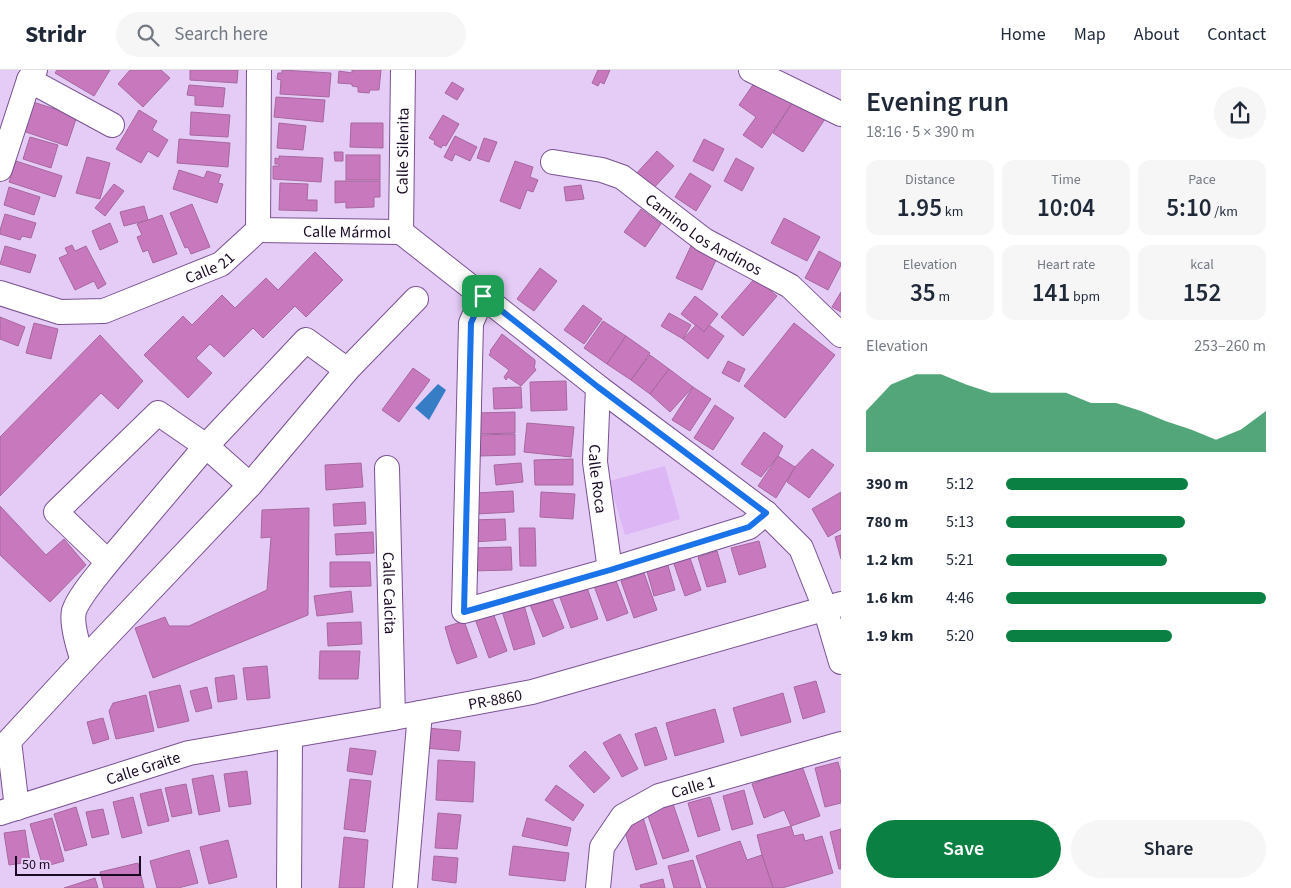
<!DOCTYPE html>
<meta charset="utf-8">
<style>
body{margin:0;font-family:"Source Sans 3",sans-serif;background:#f6f6f7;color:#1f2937;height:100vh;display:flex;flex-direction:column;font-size:19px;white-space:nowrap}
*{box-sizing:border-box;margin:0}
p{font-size:16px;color:#747a83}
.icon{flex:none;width:28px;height:28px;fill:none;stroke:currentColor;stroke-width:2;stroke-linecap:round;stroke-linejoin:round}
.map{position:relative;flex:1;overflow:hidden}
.sheet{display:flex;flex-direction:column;background:#fff;width:450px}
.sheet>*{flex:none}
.scale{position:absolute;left:15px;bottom:12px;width:126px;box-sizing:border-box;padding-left:5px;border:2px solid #1a0a23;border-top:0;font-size:14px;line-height:18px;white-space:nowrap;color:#1a0a23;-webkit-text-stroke:4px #e5ccf6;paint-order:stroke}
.pin{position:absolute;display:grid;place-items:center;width:42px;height:42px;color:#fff;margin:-21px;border-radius:10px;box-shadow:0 2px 8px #0006}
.round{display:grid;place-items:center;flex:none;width:52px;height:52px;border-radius:26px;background:#f6f6f7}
.summary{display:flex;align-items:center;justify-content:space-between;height:85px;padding:0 25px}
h1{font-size:28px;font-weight:600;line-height:38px}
.stats{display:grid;grid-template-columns:repeat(3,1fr);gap:8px;height:85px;padding:5px 25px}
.stats div{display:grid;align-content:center;border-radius:12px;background:#f6f6f7;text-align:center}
.stats b{font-size:25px;font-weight:600}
.stats small{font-size:14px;font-weight:400}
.stats p{font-size:14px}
.chart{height:140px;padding:10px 25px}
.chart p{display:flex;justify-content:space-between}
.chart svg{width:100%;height:90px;margin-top:5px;fill:#0b8043;opacity:.7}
.action{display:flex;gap:10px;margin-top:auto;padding:10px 25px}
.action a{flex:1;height:58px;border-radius:30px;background:#0b8043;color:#fff;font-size:20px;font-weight:600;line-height:58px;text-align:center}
.action a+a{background:#f6f6f7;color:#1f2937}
ul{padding:0 25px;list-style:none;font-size:16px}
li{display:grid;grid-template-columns:80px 60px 1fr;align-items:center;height:38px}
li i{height:12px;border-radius:6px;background:#0b8043}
header{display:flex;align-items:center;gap:30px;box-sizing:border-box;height:70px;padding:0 25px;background:#fff;border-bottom:1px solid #e0e1e3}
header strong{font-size:24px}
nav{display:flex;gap:28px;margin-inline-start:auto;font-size:18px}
.search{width:350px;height:45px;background:#f6f6f7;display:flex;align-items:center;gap:12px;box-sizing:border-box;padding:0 18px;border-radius:28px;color:#747a83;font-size:19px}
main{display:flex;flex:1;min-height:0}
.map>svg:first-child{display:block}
.green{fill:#ddb6f6}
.water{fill:#377dc6}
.building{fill:#c879be;stroke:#a6689e}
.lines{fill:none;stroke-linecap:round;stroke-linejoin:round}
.minor-casing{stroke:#795291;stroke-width:26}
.minor{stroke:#fff;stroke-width:24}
.route-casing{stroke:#fff;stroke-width:10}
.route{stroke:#1a73e8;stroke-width:6}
.labels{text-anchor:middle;stroke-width:4;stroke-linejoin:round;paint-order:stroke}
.street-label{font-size:16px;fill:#1a0a23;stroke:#e5ccf6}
</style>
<header>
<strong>Stridr</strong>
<div class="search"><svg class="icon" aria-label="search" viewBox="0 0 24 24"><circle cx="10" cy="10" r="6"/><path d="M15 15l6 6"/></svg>Search here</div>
<nav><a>Home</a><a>Map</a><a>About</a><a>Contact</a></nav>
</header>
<main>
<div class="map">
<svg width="841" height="818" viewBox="0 0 841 818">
<rect width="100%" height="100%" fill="#e5ccf6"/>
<path class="green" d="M665,396L680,449L625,465L609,411Z"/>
<path class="water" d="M438,314L446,320L429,350L415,338Z"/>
<g class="building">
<path d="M57,0H110L94,26L55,3Z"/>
<path d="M130,0H161L170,8L143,37L118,14Z"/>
<path d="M190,0H238L237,13L190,10Z"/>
<path d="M282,0L331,3L329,27L280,24L281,10L277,9L278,3H282Z"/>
<path d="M352,0H381L379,20H370L369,23L358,22V17L352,16V14L338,13L339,1L352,3Z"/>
<path d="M598,0H610L604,14L600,12L598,16L592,13Z"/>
<path d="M759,6L794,30L762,78L743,65L756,47L739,35Z"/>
<path d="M452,12L464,19L457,30L445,23Z"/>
<path d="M189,15L225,18L223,37L195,35V26L187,25Z"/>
<path d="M276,27L325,30L323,52L274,47Z"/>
<path d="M794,30L825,49L803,82L773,63Z"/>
<path d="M33,32L77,46L67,76L23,61Z"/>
<path d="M139,40L157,51L152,60L168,70L158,87L148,81L141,93L116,79Z"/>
<path d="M191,42L230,45L228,67L190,65Z"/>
<path d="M443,45L459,54L446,76L443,75L441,78L434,74L435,71L429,68Z"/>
<path d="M279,53L306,56L303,80L277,78Z"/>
<path d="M351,53H383V78L350,77Z"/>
<path d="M455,66L477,77L470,91L455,84L452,91L444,87Z"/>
<path d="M30,67L58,75L51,98L23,89Z"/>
<path d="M484,68L497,72L489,92L477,88Z"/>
<path d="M179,69L230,73L228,97L177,93Z"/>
<path d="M704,69L724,79L713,101L693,91Z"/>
<path d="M657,81L674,96L652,120L635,105Z"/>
<path d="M334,82H343V91H335Z"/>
<rect x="346" y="85" width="34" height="25"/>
<path d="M279,86L323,88L321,112L273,109V96H279V94H275V88L279,89Z"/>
<path d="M87,87L110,93L100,129L76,123Z"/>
<path d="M736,88L754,98L742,121L724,111Z"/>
<path d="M16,91L62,106L55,127L9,112Z"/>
<path d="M515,91L533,97L530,107L538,110L533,122L527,120L520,139L500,131Z"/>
<path d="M179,100L204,108L207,101L221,105L218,113L223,114L217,133L173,119Z"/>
<path d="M690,103L711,116L696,141L675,127Z"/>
<path d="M335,111H380V127H374V137L346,138V132L335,133Z"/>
<path d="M280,113L308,114L307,130H317V141L279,140Z"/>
<path d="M114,114L124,121L105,146L95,138Z"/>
<path d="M581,115L584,129L566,131L564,117Z"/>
<path d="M9,117L40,127L34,145L4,135Z"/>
<path d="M192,134L210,177L191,184L188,177L185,178L170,143Z"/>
<path d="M144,136L148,150L124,156L120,142Z"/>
<path d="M641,139L661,154L645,177L624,162Z"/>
<path d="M5,144L36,153L31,168L22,166L20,170L0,164V160Z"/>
<path d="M162,145L177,184L153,193L148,180L143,182L137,167L142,165L137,154Z"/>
<path d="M784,148L820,167L807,191L771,173Z"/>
<path d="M110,153L118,172L100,180L92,161Z"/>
<path d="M72,175L75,181L86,176L106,214L98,219L94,211L75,220L59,188L68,184L65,178Z"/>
<path d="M5,176L36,185L30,203L0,194Z"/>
<path d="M691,176L717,188L702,220L676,208Z"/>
<path d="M819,181L841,193V195L828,220L805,208Z"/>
<path d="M315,182L343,210L306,247L295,236L263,268L253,258L224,287L210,274L196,288L212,303L188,328L144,285L183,246L192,255L222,225L235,238L266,208L278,220Z"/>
<path d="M540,198L557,211L534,241L517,229Z"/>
<path d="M755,208L777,226L743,266L721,247Z"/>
<path d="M841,222V242L832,237Z"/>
<path d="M695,226L718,244L704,262L681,244Z"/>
<path d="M583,235L602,249L584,274L564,260Z"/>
<path d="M669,243L691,255L683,269L661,256Z"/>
<path d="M0,247L25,257L18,276L0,269Z"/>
<path d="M603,251L626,266L607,294L584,278Z"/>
<path d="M34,253L58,259L51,289L26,283Z"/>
<path d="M794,253L835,285L785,348L744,316Z"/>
<path d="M696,255L704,262L709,255L724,266L708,289L683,269Z"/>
<path d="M502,264L535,290V294L534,297L536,300L521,316L508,307L506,310L504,307L509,300L489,285L491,282L490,281Z"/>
<path d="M100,265L143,311L118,339L101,323L0,426V367Z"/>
<path d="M626,266L650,283L631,310L607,294Z"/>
<path d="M650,285L669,299L650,324L631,310Z"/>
<path d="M728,291L745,299L739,312L722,303Z"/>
<path d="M413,298L430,310L399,352L382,340Z"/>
<path d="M669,299L693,317L670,342L650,324Z"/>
<path d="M566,311L567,340L531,341L530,312Z"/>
<path d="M521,317L522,338L494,339L493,318Z"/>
<path d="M693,317L711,329L690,361L672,350Z"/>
<path d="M715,335L734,348L713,380L694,368Z"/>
<path d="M515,342V363L478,364L477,343Z"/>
<path d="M527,353L574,357L571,387L524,382Z"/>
<path d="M764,362L783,376L778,386L761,407L741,394Z"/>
<path d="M515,364V385L479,386V365Z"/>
<path d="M812,379L834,395L809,428L787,412L795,397Z"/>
<path d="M778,386L795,397L776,428L758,416Z"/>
<path d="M573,389V415H535L534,390Z"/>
<path d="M361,393L363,417L326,420L325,395Z"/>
<path d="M521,393L523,412L496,415L494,395Z"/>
<path d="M513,421L514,442L476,444L475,423Z"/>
<path d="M541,422L575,424L573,449L540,447Z"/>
<path d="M841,422V459L828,467L812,439Z"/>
<path d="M365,432L366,454L334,456L333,434Z"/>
<path d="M0,436L46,485L64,469L86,495L50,532L0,485Z"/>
<path d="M309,438L308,545L153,608L135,558L165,547L169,556H189L267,520L271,467L261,468L262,440Z"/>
<path d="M505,449L506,470L472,472L471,450Z"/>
<path d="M519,458H535L536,496H520Z"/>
<path d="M373,462L374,483L336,485L335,464Z"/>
<path d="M841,465V489L835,467Z"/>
<path d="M759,471L766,497L739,505L731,478Z"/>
<path d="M511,477L512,500L469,501V478Z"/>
<path d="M717,481L726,512L707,517L698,487Z"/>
<path d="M689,485L701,520L685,526L673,491Z"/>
<path d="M330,492H370L371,516L330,517Z"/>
<path d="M667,492L675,520L654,526L646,498Z"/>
<path d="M644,503L657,540L634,548L621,511Z"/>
<path d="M615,508L628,543L607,551L594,516Z"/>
<path d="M585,512L598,549L571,558L558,522Z"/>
<path d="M351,521L353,542L317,546L314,526Z"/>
<path d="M550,524L564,558L543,567L529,532Z"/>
<path d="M524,535L535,574L514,580L502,541Z"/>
<path d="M492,540L507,581L489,588L474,546Z"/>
<path d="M464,551L477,587L457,594L452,581L445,557Z"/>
<path d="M361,552L362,574L328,576L327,553Z"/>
<path d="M320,581H360L358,609H319Z"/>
<path d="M267,596L270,628L247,630L243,598Z"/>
<path d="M234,605L237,629L218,632L215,608Z"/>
<path d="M816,611L825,642L803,649L794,617Z"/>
<path d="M180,615L189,651L158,658L149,622Z"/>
<path d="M207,617L212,638L196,642L190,621Z"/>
<path d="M783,623L791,652L741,666L733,638Z"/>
<path d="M146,625L154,661L116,669L109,641L113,633Z"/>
<path d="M715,639L724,672L675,686L666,653Z"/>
<path d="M103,648L109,669L93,674L87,652Z"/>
<path d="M656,657L667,689L645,696L635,664Z"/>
<path d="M427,658L461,661L459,681L425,678Z"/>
<path d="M620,664L638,699L622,707L603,673Z"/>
<path d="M350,678L376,681L372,705L347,701Z"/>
<path d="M585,681L610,708L594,723L569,696Z"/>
<path d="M438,690L475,692L473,732L436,730Z"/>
<path d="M838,692L841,703V733L825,737L815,698Z"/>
<path d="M802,696L820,746L791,756L784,740L764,748L752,714Z"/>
<path d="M247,701L251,734L229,737L224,704Z"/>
<path d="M213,705L220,741L199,745L192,709Z"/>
<path d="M350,709L371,711L365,762L344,759Z"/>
<path d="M186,714L192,743L172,747L165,718Z"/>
<path d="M556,715L584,735L573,751L545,730Z"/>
<path d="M161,719L169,751L148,756L140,724Z"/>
<path d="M744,720L753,754L732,760L723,726Z"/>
<path d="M133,727L142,763L122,768L113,732Z"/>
<path d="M710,727L720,760L698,767L688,733Z"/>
<path d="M673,734L689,781L663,789L647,743Z"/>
<path d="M76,737L87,775L65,781L54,744Z"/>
<path d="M103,739L109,764L92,768L86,742Z"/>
<path d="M438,743L461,745L457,779L435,778Z"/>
<path d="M642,744L657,794L636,800L624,758Z"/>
<path d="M52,748L64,791L43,797L30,754Z"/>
<path d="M527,748L571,758L567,776L522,766Z"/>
<path d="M791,756L794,766L803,764L805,771L822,766L833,803L782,818H773L762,785L757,765Z"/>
<path d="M841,759V799H839L830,762Z"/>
<path d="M25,760L30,792L9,795L4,763Z"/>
<path d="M344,767L368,770L364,818H339Z"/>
<path d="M228,770L237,807L209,814L200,777Z"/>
<path d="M740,771L747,790L762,785L773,818H707L696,786Z"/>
<path d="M513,776L569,783L565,811L509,805Z"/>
<path d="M189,780L198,813L178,818H157L150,791Z"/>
<path d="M434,786L458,788L456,813L432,810Z"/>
<path d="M693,790L701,818H674L668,796Z"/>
<path d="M138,793L144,818H104L100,802Z"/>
<path d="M95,808L98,818H64Z"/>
<path d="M663,809L665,818H641L640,815Z"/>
</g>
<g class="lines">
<g class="minor-casing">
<g id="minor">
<path d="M751,0L841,44"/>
<path d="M29,10L112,55"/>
<path id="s1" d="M553,92L602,100L622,107L704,170L790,216L841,265"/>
<path d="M0,99L29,10L35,0"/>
<path id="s2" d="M258,160L401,162L598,317L766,443L801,478L825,538L841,592"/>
<path id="s3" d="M401,162L403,0"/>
<path id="s4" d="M0,223L60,242L104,241L221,194L258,160L259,0"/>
<path d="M483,226L471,253L464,541L610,500L749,457L766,443"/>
<path id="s5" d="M598,317L595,392L610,500"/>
<path id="s6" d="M387,398L393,648"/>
<path d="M250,415L206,376L306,270L347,300"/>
<path d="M83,591C79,579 71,553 74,541C79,526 98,505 108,492L56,442L158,343L206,376L108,492"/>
<path d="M17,738L9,671L83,591L250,415L347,300L416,229"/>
<path id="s7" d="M0,743L189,683L393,648L532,622L841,534"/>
<path d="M289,818L290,666"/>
<path d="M405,818L420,643"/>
<path id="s8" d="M598,818L602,777L623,746L659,726L841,674"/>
</g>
</g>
<use href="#minor" class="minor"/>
</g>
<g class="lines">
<g class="route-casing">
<path id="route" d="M483,226L598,317L766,443L749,457L610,500L464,542L471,253Z"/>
</g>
<use href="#route" class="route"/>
</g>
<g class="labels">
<g class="street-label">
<text dy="6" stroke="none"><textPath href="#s3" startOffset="81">Calle Silenita</textPath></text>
<text dy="6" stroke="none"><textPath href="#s2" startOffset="89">Calle Mármol</textPath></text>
<text dy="6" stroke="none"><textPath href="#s1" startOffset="171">Camino Los Andinos</textPath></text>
<text dy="6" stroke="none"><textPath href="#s4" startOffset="221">Calle 21</textPath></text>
<text dy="6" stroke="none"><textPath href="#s5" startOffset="92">Calle Roca</textPath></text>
<text dy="6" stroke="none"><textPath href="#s6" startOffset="125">Calle Calcita</textPath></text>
<text dy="6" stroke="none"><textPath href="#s7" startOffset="509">PR-8860</textPath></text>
<text dy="6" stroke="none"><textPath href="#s7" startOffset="150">Calle Graite</textPath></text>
<text dy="6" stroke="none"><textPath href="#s8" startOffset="155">Calle 1</textPath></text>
</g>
</g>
</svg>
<div class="scale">50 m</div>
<div class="pin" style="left:483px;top:226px;background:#1e9e55"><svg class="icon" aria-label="arrive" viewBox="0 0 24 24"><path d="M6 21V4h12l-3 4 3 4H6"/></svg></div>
</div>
<section class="sheet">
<div class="summary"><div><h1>Evening run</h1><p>18:16 · 5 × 390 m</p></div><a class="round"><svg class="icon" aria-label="share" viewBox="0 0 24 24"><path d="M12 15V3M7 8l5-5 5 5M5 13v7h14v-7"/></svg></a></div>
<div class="stats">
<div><p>Distance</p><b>1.95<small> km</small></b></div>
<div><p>Time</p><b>10:04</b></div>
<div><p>Pace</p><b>5:10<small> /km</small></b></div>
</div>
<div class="stats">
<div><p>Elevation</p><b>35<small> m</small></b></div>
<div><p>Heart rate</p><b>141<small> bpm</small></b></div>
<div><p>kcal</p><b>152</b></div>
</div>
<div class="chart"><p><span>Elevation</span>253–260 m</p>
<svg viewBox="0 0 160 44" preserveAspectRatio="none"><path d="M0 44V24L10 11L20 6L30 6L40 11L50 15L60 15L70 15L80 15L90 20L100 20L110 24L120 29L130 33L140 38L150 33L160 24V44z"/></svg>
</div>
<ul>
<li><b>390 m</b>5:12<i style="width:70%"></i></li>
<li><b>780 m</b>5:13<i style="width:69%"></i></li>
<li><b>1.2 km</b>5:21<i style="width:62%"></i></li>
<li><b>1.6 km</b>4:46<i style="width:100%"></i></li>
<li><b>1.9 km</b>5:20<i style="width:64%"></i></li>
</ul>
<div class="action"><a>Save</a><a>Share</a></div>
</section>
</main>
